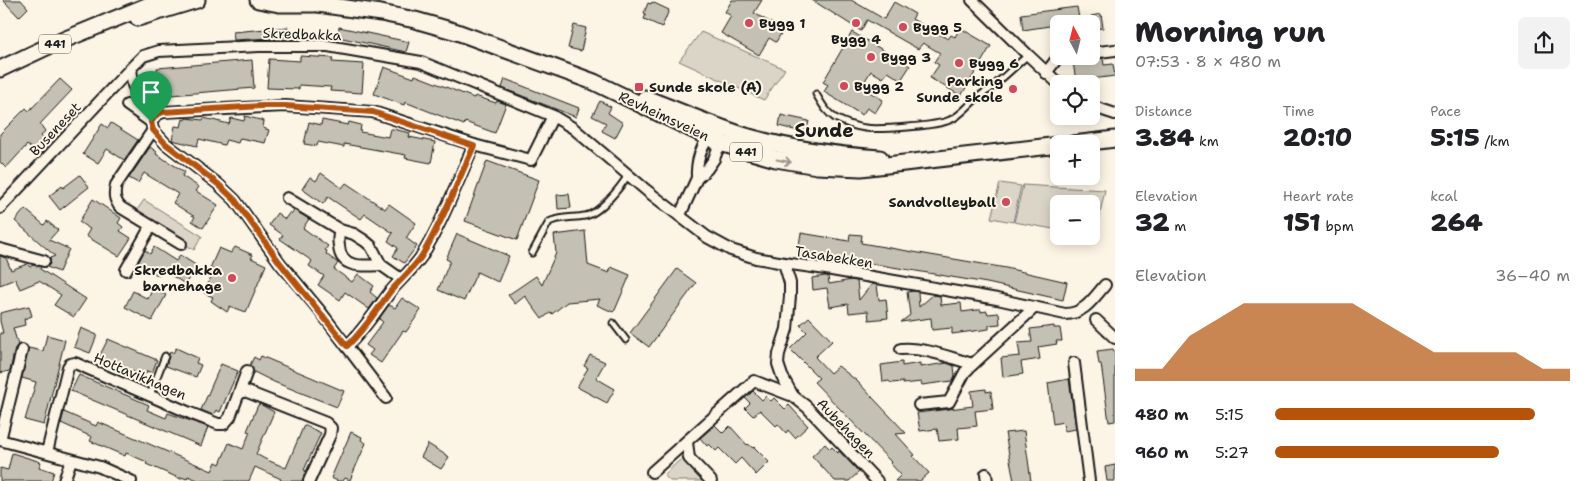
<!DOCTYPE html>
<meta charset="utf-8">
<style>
body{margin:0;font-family:"Shantell Sans",sans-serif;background:#f2f2f2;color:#202124;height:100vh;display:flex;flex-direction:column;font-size:19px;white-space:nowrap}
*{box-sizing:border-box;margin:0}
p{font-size:16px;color:#757577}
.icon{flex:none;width:28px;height:28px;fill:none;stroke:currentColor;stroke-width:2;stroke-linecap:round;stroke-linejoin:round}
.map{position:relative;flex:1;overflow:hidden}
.side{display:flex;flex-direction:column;background:#fff;width:475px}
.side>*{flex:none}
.needle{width:32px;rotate:353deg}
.controls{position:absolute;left:1050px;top:15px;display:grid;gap:10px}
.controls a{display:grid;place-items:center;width:50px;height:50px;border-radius:8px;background:#fff;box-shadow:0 2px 12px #0003;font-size:25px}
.pin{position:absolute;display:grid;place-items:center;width:42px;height:42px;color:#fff;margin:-51px -21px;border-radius:50% 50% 50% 0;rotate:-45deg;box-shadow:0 0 5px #0007}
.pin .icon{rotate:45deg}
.round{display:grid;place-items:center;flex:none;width:52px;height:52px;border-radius:8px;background:#f2f2f2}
.overview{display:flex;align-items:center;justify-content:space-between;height:85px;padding:0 20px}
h1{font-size:28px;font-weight:800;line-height:38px}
.stats{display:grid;grid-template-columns:repeat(3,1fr);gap:8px;height:85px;padding:5px 20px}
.stats div{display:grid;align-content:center}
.stats b{font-size:25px;font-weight:800}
.stats small{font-size:14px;font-weight:400}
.stats p{font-size:14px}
.chart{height:140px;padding:10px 20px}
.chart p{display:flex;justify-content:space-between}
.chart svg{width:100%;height:90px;margin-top:5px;fill:#b45309;opacity:.7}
ul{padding:0 20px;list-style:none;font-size:16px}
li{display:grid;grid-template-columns:80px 60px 1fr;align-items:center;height:38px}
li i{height:12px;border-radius:6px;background:#b45309}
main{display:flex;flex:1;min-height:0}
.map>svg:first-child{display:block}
.green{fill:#dbd5c8;stroke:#7c7872}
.building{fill:#c4c0b3;stroke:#1c1c1c}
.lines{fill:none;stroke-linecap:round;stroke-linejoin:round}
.service-casing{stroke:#1c1c1c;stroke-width:9}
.minor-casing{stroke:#1c1c1c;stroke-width:14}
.primary-casing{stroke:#1c1c1c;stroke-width:19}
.service{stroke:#fcf5e5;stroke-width:5}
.minor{stroke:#fcf5e5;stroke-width:10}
.primary{stroke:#fcf5e5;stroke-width:15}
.oneway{stroke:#97938b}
.route-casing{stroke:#fff;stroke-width:10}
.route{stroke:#b45309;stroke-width:6}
.poi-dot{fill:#d1495b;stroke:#fcf5e5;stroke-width:2}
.labels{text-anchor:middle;stroke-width:4;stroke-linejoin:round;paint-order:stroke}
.shield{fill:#fcf5e5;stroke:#5f5d58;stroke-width:1}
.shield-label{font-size:12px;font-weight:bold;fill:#1c1c1c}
.poi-label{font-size:14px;font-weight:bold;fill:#1c1c1c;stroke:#fcf5e5;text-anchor:start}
.street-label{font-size:14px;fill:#1c1c1c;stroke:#fcf5e5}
.district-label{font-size:19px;font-weight:bold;fill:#1c1c1c;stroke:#fcf5e5}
</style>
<main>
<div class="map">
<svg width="1115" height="481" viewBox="0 0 1115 481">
<rect width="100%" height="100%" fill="#fcf5e5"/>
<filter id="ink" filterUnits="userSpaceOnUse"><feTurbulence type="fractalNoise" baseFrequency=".02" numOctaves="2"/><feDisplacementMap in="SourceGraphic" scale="10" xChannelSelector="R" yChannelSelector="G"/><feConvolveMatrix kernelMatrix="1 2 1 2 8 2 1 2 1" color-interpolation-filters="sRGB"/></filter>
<g filter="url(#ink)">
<g class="green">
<path d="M701,32L785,69L764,100L679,61Z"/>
<path d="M1000,183L1021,186L1013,222L991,218Z"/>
<path d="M1023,185L1105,190L1095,236L1091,235V204H1059V230L1014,222Z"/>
<path d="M144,200L202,236L194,250L135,213Z"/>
<path d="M683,457L706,481H670L664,475Z"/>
</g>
<g class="building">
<path d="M3,0H21L28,8L19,17Z"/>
<path d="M732,0H762L754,13L783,30L776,42L769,38L759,55L721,33L731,16L725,12Z"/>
<path d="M812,0H851L884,19L894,2L915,14L912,19L948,39L951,35L955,37L960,28L991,46L961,96L930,78L939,65L934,62L940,53L923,43L918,49L867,20L861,31Z"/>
<path d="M652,2L669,10L662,27L644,19L646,14L644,13L648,3L651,4Z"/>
<path d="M1077,7L1080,24H1056V25L1023,30L1021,14Z"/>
<path d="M1101,14L1103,28L1091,29V16Z"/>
<path d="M574,25L586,28L581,51L568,48Z"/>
<path d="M288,27L289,37L234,40L233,32Z"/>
<path d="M339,27L409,42L406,52L338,37Z"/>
<path d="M852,32L910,66L901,80L888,72L883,78L871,71L861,87L883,100L875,113L867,108L862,115L824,92L828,85L823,82Z"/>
<path d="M300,56L333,58L332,62L364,64L362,93L330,91L331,87L299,85V89L267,88L269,59L300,61Z"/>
<path d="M1103,58L1104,65L1113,64L1115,76L1076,81L1073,62Z"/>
<path d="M252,60L254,88L159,96L157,68Z"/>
<path d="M384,67L414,78L415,75L474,98L475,96L496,103L497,101L506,104L495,133L465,122L464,125L405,102L404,105L374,94Z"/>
<path d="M60,79L72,90L40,124L45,131L41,136L49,144L39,155L27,145L6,168L0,162V134L26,108L29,111Z"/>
<path d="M505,79L579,108L576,117L502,88Z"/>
<path d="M600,101L611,107L608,113L623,123L615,138L602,131L606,123L592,116Z"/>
<path d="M781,115L809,121L806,133L779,126Z"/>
<path d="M245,116L264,121L263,128L269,130L265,143L240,138L238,143L226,140L224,145L199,139L197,146L172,140L175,126L181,127L183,119L185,120L186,118L203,120L204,118L229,124L231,118L244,121Z"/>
<path d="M322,120L348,125L349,122L361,125L360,132L388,137L390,129H393L410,133L409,137L435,142L431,163L405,158L406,155L344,144V147L318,142L317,146L304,144L309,122L321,125Z"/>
<path d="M111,123L138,140L124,160L107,149L98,163L83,154L102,124L108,128Z"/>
<path d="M150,147L157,152L156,154L185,172L182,176L199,187L196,191L218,205L203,228L192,221L195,217L173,203L178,194L144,173L138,183L129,178Z"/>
<path d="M487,161L539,180L517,240L465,221Z"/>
<path d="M321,173L342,188L346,183L385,209L389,204L416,223L406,238L417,246L404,263L393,256L398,248L388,241L393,233L365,214L361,219L328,197L323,204L302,189L310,177L316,181Z"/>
<path d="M80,175L89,187L60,210L49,196L62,186L63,188Z"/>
<path d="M569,194L571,208L558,209L557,195Z"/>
<path d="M93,199L121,218L118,223L123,227L120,231L131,238L119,256L86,236L90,229L79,222Z"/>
<path d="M25,209L44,225L47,221L58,230L49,240L69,249L59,272L47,267L50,263V258L55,256L15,221Z"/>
<path d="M294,210L309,219L303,228L328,246L325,250L327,251L326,254L338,263L334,269L352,282L358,274L374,286L370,292L377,298L369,309L345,292L340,300L318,285L324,276L309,266L312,261L280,239L283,235L269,225L277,213L285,219L290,212L292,214Z"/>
<path d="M585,231L588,265L609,273L611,267L630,275L615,310L613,312L597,305L600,299L567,302L552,314L551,312L542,319L525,296L515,304L508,295L536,276L542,285L556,253L554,235Z"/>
<path d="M801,233L849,241L850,234L862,235L861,243L1006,268L1067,282L1063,300L987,283L798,251Z"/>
<path d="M457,234L509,256L498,282L477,272L464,301L438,290L450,261L446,259Z"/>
<path d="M154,247L176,261L180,255L197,266L185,284L163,270L159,276L138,263L145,250L150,254Z"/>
<path d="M235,247L253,255L251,258L266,265L246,312L230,306L227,312L211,301L213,297L204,293L214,270L210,268L219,248L231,253Z"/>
<path d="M0,256L6,258L11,270L27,264L30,267L33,265L41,267L40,269L86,299L74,317L54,305L61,295L39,281L20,289L15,279L0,285Z"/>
<path d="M677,269L696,283L649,347L630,333Z"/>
<path d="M825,276H828L829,284L852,280L857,281L859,300L872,284L877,285L879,300L886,299L888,318L869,320L868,311L849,313L848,304L830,307L827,288L813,290L812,278Z"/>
<path d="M153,288L166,295L152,321L125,307L133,291L148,299Z"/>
<path d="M914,291L918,292L919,307L933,295L940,296L941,305L961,303L962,312L977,310H981V312L987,311L988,314L999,313L1000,324L989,325V329L952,334V328L932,330L931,318L901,322L910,315L907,292Z"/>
<path d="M402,298L421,310L406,332L403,331L381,363L369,355L373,350L366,345L383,322L379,319L389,305L395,308Z"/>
<path d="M29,306L32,316L24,319L25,325L13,328L18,345L15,348L10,371L0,373V333H3L0,321V313Z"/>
<path d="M809,317L832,341L815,357L830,373L838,366L857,381L906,433L896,434L915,455L913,456L929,473L920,481H895L901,475L890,463L891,462L814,382L819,378L790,349L807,332L800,325Z"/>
<path d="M1054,326V328H1060L1062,341H1056L1057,344L1038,347L1040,359L1021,362L1023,374L1003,377L1001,358L1020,356L1018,343L1032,342L1030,329Z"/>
<path d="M81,328L97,335L90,353L74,347Z"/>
<path d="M47,335L65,340L44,425L25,420L36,382L22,378L28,348L43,351Z"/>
<path d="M108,339L157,360L152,373L147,371L146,374L140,372L139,374L99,357Z"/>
<path d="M176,348L198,358L196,363L201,365L196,377L166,366L170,352L173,353Z"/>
<path d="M1113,349L1115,355V421L1109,422L1101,364H1099L1097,351Z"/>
<path d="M590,355L605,362L596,378L615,389L607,403L577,387L588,368L584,366Z"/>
<path d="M261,356L344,391L337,407L274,382L254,372L250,365L254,357L259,360Z"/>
<path d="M902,362V366L920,363V367L947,363L954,366L955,376L952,381L922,385L921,382L903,384V382L891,383L889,381L883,382L881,365Z"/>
<path d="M221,364L238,371L220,412L216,410L213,415L201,410Z"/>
<path d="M79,375L149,405L147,410L166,418L168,413L208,427L201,446L71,391Z"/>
<path d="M1069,379L1076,429L1064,431L1063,422L1053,424L1048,383Z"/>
<path d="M986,389V392L991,391L993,409L975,411L977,426L958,428L959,439L939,441L937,429L920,431L917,413L973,406L971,391Z"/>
<path d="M753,391L762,400L766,396L771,401L774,398L785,409L789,405L808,426L795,438L788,430L786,433L778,424L776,426L760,410L753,416L745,408L750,403L745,398Z"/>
<path d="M260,404L274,412L256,454L265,459L286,468L304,425L321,433L304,470L306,471L302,481H280L281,479L255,467L249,481H200L188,476L187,479L181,477V479L146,464L147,462L126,453L125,456L90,441L92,437L61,423L64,412L96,426L98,422L212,471L216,462L220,464L229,443L243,449L250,432L247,431L258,405Z"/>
<path d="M715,425L723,433L730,426L747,445L748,444L753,448L754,447L769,462L756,475L741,458L735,464L719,448L716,451L709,444L707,446L700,438Z"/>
<path d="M1024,431L1031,481H1014L1005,433Z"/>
<path d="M351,432L362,437L361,440L366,443L350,480L345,478L343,481H338L331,478Z"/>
<path d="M428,444L449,457L441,469L421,457Z"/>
<path d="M825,444L830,449L832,447L838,453L839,451L859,472L849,481H835L812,456Z"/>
<path d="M12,453L41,462L39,467L54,472L51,481H0V468L8,470Z"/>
<path d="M1115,465V481H1107L1105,467Z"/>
</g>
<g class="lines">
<g class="service-casing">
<g id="service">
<path d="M816,94C822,104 826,112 835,118C843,122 856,127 865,128C879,130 937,126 950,120C965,114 974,96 989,90L1028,55"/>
<path d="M532,253L549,222C559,217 573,218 585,216C599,214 620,188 628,175"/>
<path d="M613,323L626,340"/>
<path d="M150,395L165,356"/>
</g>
</g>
<g class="minor-casing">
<g id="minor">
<path d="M972,0L1028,55L1059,84"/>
<path d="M1091,53L1115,50"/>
<path d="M1046,73L1059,56"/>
<path d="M127,105L151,122L156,115L163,112L285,106L373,112L474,145L531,160L553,116"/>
<path d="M1091,106L1115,114"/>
<path d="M153,130L116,185C114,195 114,199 120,207L181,244"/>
<path d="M697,178C696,163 701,143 713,134"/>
<path d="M287,198L340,230L354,234L365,241L371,246L381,265L401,279"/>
<path d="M0,208L131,68"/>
<path d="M680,215L697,178L707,169L714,159L720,143V138"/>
<path d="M340,230C338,235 338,240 339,246C340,269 364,266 381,265"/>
<path d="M0,249L44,261"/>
<path d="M784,263L790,283V296L787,329L779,354L778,364L782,376L793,396L807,407L877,481"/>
<path d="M126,270L151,226"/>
<path d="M1096,320L1115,338"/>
<path d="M347,346C364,330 376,311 390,292C400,280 412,270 421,257C442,223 457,183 474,145"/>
<path d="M901,349C925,347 950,358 973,364L1035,307"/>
<path d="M1074,363L1089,481"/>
<path d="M239,394L245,391L326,423L331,428L330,435L309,481"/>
<path d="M386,398L320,311L280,263L235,200L218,184L166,144L153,130L151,122L133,85L131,68L143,56L159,51L259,46H328L421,62L553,116L573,128L646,190L707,237L731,250L756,258L784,263L826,269L997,299L1065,314C1084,314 1093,299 1105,285"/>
<path d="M919,405L949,402L965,372L973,364"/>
<path d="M0,440L100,467L131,481"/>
<path d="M0,440L22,350"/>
<path d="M687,442L689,458L711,481"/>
<path d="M47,452L68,367L70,364L75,363L190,413L218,424H224L230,417L247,371"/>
<path d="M652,472L754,381L793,396"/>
<path d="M986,474L987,481"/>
<path d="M64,481L71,460"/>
</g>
</g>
<g class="primary-casing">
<g id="primary">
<path d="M258,0L279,4H314"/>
<path d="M304,0L318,4L381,13L415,20L457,32L594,82L720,143L776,159L817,166L861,168L1059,145"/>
<path d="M138,18L197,0"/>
<path d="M0,69L49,46L161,0"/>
<path d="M645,98C680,111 713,126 749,137C792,149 836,155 880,158"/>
<path d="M1073,144L1115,139"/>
</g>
</g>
<use href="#service" class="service"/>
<use href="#minor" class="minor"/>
<use href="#primary" class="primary"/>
</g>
<defs><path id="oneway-shaft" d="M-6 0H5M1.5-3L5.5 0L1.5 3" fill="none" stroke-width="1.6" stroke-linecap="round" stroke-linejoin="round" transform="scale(1.25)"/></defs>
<use class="oneway" href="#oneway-shaft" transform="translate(784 161) rotate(11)"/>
</g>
<g class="lines" filter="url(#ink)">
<g class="route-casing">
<path id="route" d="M262,106H285L373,112L474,146C457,183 442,223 421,257C412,270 400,280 390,292C376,311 364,330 347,346L280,263L235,200L218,184L166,144L153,130L151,122L156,115L163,112Z"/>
</g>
<use href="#route" class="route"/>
</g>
<g class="poi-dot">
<circle cx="749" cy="23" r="5"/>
<circle cx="856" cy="23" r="5"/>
<circle cx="903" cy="27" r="5"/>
<circle cx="871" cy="57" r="5"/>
<circle cx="959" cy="63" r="5"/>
<circle cx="844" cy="86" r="5"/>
<rect x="634" y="82" width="10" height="10" rx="2.5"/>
<circle cx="1013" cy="89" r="5"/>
<circle cx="1006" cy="202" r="5"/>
<circle cx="232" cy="278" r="5"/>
</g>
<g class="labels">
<g class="shield">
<rect x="39" y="34.5" width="32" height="19" rx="4"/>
<rect x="730" y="142.5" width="32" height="19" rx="4"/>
</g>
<g class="shield-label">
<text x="55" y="48">441</text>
<text x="746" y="156">441</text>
</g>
<g class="poi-label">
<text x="759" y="28">Bygg 1</text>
<text x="913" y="32">Bygg 5</text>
<text x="856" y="44" text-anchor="middle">Bygg 4</text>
<text x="881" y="62">Bygg 3</text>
<text x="969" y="68">Bygg 6</text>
<text x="1003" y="86" text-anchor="end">Parking<tspan x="1003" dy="16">Sunde skole</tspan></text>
<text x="854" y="91">Bygg 2</text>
<text x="649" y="92">Sunde skole (A)</text>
<text x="996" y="207" text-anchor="end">Sandvolleyball</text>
<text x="222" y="275" text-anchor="end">Skredbakka<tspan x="222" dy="16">barnehage</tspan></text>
</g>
<g class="street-label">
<text transform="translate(302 34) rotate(2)" y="5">Skredbakka</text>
<text transform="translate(664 116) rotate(25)" y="5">Revheimsveien</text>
<text transform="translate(55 129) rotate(-47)" y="5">Buseneset</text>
<text transform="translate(834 257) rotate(9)" y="5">Tasabekken</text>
<text transform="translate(140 376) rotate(23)" y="5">Hottavikhagen</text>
<text transform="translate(846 428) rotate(46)" y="5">Aubehagen</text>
</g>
<g class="district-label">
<text x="824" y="137">Sunde</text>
</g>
</g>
</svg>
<div class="controls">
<a><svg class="needle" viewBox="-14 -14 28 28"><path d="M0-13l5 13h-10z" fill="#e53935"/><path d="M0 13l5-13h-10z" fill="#757577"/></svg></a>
<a><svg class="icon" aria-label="locate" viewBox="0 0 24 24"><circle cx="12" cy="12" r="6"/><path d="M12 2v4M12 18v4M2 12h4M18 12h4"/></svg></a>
<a>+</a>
<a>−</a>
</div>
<div class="pin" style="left:151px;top:122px;background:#1e9e55"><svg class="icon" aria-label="arrive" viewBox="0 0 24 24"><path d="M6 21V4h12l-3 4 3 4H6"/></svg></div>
</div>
<section class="side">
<div class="overview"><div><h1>Morning run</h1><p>07:53 · 8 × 480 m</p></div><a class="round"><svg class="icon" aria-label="share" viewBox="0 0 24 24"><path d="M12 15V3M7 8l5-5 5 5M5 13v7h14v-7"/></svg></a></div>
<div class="stats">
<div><p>Distance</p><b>3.84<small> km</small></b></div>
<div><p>Time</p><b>20:10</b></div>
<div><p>Pace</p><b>5:15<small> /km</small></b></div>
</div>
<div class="stats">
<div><p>Elevation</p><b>32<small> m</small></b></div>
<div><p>Heart rate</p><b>151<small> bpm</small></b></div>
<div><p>kcal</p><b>264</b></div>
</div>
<div class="chart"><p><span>Elevation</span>36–40 m</p>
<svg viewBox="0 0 160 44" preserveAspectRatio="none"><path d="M0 44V38L10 38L20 22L30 14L40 6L50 6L60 6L70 6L80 6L90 14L100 22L110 30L120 30L130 30L140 30L150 38L160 38V44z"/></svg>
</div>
<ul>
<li><b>480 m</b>5:15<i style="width:88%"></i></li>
<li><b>960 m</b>5:27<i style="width:76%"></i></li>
</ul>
</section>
</main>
